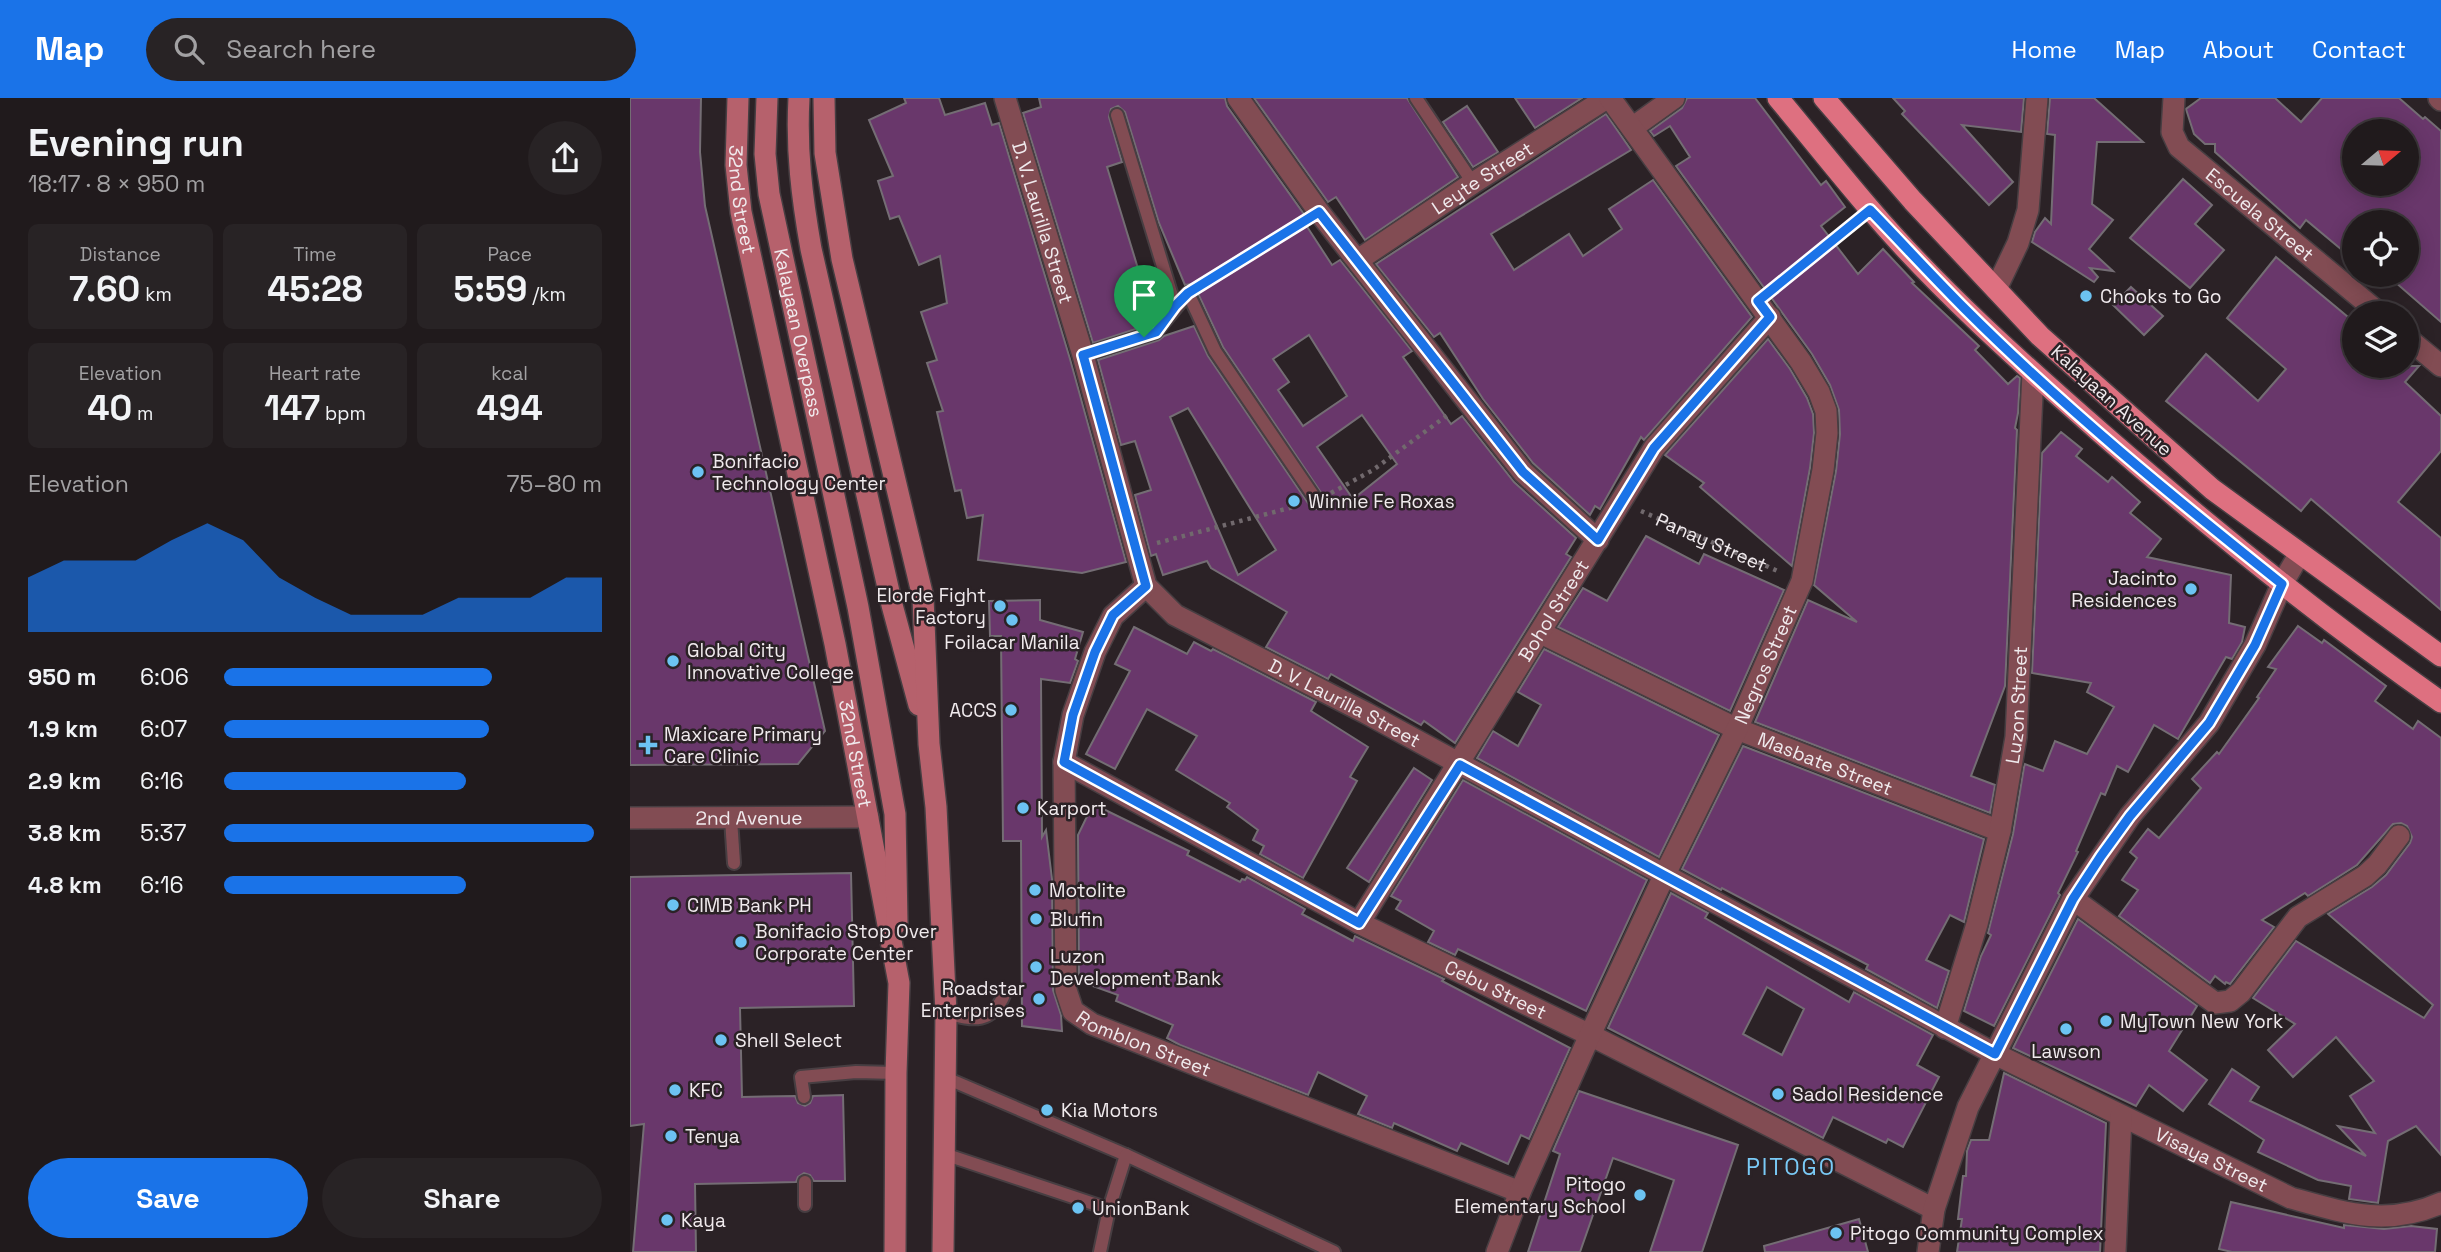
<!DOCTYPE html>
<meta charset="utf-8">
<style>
body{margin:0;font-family:"Space Grotesk",sans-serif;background:#282325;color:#f1f3f6;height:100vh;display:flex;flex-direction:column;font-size:26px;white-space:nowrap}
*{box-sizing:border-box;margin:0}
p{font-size:23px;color:#a2a1a3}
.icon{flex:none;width:38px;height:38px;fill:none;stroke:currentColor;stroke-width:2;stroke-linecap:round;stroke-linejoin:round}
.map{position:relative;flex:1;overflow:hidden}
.drawer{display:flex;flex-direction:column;background:#201a1c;width:630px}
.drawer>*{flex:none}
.needle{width:46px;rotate:71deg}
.buttons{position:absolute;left:1712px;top:21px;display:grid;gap:14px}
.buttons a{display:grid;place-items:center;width:77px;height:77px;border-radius:50%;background:#201a1c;box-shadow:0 4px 18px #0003,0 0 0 2px #3d383b;font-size:35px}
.pin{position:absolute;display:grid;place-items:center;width:60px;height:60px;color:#fff;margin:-72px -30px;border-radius:50% 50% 50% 0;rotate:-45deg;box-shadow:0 0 7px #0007}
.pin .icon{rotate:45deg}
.round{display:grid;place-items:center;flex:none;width:74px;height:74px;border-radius:37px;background:#282325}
.summary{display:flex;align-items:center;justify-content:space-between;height:119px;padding:0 28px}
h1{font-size:38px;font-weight:700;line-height:52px}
.stats{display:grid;grid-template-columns:repeat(3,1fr);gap:10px;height:119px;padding:7px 28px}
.stats div{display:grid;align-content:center;border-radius:10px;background:#282325;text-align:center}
.stats b{font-size:35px;font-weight:700}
.stats small{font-size:19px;font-weight:400}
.stats p{font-size:19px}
.chart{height:196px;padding:14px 28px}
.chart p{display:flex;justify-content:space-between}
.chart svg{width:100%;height:126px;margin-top:7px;fill:#1a73e8;opacity:.7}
.primary-button{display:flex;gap:14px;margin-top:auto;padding:14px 28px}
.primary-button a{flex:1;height:80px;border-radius:42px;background:#1a73e8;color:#fff;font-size:28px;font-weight:700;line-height:80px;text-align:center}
.primary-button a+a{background:#282325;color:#f1f3f6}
ul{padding:0 28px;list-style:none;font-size:23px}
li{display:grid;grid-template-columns:112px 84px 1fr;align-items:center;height:52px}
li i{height:18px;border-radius:9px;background:#1a73e8}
header{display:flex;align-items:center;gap:42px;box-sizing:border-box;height:98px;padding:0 35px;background:#1a73e8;color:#fff}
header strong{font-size:33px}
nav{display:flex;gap:38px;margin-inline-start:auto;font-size:24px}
.search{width:490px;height:63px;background:#282325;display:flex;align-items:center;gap:18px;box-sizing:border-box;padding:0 24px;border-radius:38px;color:#a2a1a3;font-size:26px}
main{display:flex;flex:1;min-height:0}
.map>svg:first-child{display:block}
.building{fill:#69376b;stroke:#746d74;stroke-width:2;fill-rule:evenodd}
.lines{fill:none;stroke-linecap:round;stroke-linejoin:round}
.lane-casing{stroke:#473e42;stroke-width:16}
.street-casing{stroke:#473e42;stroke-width:24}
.secondary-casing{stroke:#473e42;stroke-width:24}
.primary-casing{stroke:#473e42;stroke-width:24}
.path{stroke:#71696d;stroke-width:4.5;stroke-dasharray:3.5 5;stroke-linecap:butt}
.lane{stroke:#824c53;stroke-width:12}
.street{stroke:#824c53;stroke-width:21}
.secondary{stroke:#b6616c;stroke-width:21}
.primary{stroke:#de7080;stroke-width:21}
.route-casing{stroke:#fff;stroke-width:14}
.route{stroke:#1a73e8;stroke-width:9}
.poi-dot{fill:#6cc3f2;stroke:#2b2226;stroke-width:2.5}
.labels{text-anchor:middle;stroke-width:5;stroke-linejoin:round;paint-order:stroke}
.street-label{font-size:19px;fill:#f0eaed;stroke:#2b2226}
.poi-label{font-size:19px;fill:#f0eaed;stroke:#2b2226;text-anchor:start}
.quarter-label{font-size:23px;letter-spacing:2px;fill:#7acaf6;stroke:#2b2226}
</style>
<header>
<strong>Map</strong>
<div class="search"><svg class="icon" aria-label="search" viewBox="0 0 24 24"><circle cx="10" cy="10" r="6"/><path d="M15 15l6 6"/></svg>Search here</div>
<nav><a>Home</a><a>Map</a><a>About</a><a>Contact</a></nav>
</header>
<main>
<section class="drawer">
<div class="summary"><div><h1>Evening run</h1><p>18:17 · 8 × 950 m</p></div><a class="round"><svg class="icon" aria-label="share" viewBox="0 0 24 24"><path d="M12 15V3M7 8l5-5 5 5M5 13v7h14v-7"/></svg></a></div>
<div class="stats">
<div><p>Distance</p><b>7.60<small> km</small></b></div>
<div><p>Time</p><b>45:28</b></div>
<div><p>Pace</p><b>5:59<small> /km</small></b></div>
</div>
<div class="stats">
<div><p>Elevation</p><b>40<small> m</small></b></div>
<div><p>Heart rate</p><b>147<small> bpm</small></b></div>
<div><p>kcal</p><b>494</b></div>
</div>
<div class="chart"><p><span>Elevation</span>75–80 m</p>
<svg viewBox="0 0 160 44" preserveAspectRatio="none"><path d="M0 44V25L10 19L20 19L30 19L40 12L50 6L60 12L70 25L80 32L90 38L100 38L110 38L120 32L130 32L140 32L150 25L160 25V44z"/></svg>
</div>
<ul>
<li><b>950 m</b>6:06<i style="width:71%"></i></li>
<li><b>1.9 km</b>6:07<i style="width:70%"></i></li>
<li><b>2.9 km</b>6:16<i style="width:64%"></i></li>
<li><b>3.8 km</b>5:37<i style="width:98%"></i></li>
<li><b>4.8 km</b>6:16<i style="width:64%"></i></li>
</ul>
<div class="primary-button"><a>Save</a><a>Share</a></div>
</section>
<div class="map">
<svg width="1811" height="1154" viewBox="0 0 1811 1154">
<rect width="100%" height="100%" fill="#2b2226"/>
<g class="building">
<path d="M0,0H71L70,54L75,108L195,633L168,666L0,667Z"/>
<path d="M274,0H309L315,17L355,5L362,27L369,25L440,261L496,464L452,475L348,462L353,417L337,420L331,392L325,393L307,314L313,313L297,265L307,262L291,214L317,205L310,158L289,167L269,118L260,121L248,83L263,78L239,22L276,5Z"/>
<path d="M409,0H595L597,8L676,119L672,121L702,167L710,162L782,253L773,259L821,326L832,318L884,384L946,440L936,456L941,459L825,645L794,623L791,627L701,576L698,581L636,549L657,514L581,470L577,463L533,477L526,456L521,458L505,397L521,392L505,343L491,347L468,262L529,242L534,238L564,228L578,258L680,408L684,411H691L696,402L593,249L566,191L560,186L555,187L529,125L495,14L488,8L481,11L479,19L492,64L477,69L524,223L521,226L463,245L393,15L411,9ZM679,237L717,298L673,328L648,292L659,284L643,261ZM558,310L646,452L608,477L540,319ZM732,317L767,366L723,401L687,349Z"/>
<path d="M624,0H777L828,79L735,142L706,99L698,104Z"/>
<path d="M885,0H952L905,30Z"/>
<path d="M1057,0H1125L1191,87L1196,83L1215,109L1191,128L1228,176L1253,151L1284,184L1282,185L1349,248L1345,252L1378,286L1387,278L1390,280L1388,315L1385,330L1387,332L1375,588L1341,678L1365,687L1360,715L1125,624L1178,502L1227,524L1184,487L1206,373L1210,336L1209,312L1200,287L1182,256L1046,68L1060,59L1040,28L1024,38L1020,33L1052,10Z"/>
<path d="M1263,0H1394L1391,34L1332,27L1383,84L1359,107L1272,16L1275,13Z"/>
<path d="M1420,0H1464L1513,44H1467L1462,106L1483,122L1459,151L1483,173L1460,170L1468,179L1464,184L1402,144L1405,134L1415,120L1421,126L1425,37L1417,36Z"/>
<path d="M1571,0H1645L1671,24L1692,0H1769L1793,21L1795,19L1811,33V224L1757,177H1776V124H1724V162L1676,122L1670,130L1585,54V46H1575L1564,36L1556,11ZM1724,33H1776V86H1724Z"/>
<path d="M837,8L868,54L843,69L813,24Z"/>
<path d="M976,16L1001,52L861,136L884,172L939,136L953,158L992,131L979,111L1023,82L1122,219L1014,342L1011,339L970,411L965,408L960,417L903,365L853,301L810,235L804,239L746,166Z"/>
<path d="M1553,81L1582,107L1565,126L1594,152L1560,190L1500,140Z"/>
<path d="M1646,159L1724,224V268H1789L1775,284L1811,318V353L1768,404L1811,440V512L1681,401L1671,413L1536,303L1576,256L1628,303L1656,271L1597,220Z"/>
<path d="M1501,189L1533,218L1514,237L1483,207Z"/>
<path d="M1138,241L1160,271L1177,300L1183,316L1184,335L1180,370L1162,468L1070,389L1074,385L1035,357Z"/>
<path d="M1431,334L1452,351L1446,358L1478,384L1482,379L1510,404L1500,415L1531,441L1517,459L1601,477L1599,525L1615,529L1612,544L1602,561L1596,559L1548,641L1524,627L1498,674L1487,668L1475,697L1471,695L1446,753L1448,754L1428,795L1430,797L1364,928L1334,913L1351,858L1361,837L1358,835L1383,736L1394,669L1395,666L1413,673L1425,643L1457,656L1484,609L1457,594L1461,585L1402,575L1412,355Z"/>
<path d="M1016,438L1069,466L1074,456L1154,492L1100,613L928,529L953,490L977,503Z"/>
<path d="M410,502V522L453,534L445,561L448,563L440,585L411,581L412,739L416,732L422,781L423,892L431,917L432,933L392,928L391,743H373L371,538H360L359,503Z"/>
<path d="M1668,528L1692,545L1694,542L1756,588L1745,603L1783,631L1788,623L1811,640V1057L1786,1028L1758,1043L1748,1105L1719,1101L1721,1088L1688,1082L1628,1054L1634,1042L1579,1006L1602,971L1629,989L1620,1003L1736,1058L1708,1028L1745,1035L1720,998L1744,983L1706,939L1663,979L1638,952L1665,926L1623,900L1666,843L1794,920L1803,907L1698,816L1742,789L1756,777L1780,745L1782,739L1777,728L1771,725L1763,726L1727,767L1678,798L1675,795L1632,822L1644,829L1600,886L1596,884L1595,886L1585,878L1580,885L1489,818L1508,792L1492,782L1507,760L1500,754L1518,731L1529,740L1571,690L1562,681L1587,654L1589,656L1629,600L1627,599L1646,571L1638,569Z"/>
<path d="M504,529L557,556L564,544L581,553L583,551L686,604L681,613L738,649L720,679L727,683L673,780L630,756L634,748L623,742L628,732L597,709L600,705L546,672L567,638L517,611L485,671L456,656L500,573L485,566Z"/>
<path d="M914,551L1089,637L1029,759L847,660L863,633L888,648L911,607L888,594Z"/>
<path d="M1113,648L1354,741L1334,824L1320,817L1296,862L1319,873L1307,910L1236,871L1238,867L1092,790L1091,792L1052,771Z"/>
<path d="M784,670L802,682L739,784L717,770Z"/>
<path d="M833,682L1017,782L956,913L828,851L825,857L798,844L804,833L766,811L771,803L761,798Z"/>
<path d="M463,706L559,753L557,757L610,784L612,781L615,782L617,779L675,811L672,816L723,843L725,838L814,881L812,883L940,950L899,1041L891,1037L878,1066L831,1045L827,1053L764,1025L762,1030L728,1016L737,998L688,974L678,997L550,947L537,940L543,927L486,903L488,897L449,883L448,737Z"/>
<path d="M221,775L224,908L110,910L112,999L165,998L168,1005L175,1008L180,1005L183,998L213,997L215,1083H184L180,1077L174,1075L168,1079L166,1084L65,1086L66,1154H3L14,1026L0,1028V779Z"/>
<path d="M1041,795L1078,815L1075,820L1219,904L1224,894L1303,937L1287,967L1309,979L1273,1049L1258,1041L1256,1045L1203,1019L1193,1040L978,930ZM1137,889L1174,911L1152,957L1113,936Z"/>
<path d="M1448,821L1567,908L1539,953L1577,982L1553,1013L1519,987L1506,1008L1383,950Z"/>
<path d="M1374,975L1476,1025L1470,1154H1327L1332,1121H1328L1333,1078H1336L1337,1053L1341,1042H1359Z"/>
<path d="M949,993L1108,1047L1072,1154H1020L1044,1082L983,1060L950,1154H898L930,1056L923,1053Z"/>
<path d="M1601,1104L1714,1130V1127L1754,1131L1781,1128L1807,1131L1805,1154H1602L1589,1151Z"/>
<path d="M1229,1121L1238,1154H1135L1134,1148Z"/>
</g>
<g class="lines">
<g class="lane-casing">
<g id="lane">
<path d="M786,0L843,85"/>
<path d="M487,17L545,208"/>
<path d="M453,257L526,234L558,195L585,253L687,403"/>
<path d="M101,721L104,765"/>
<path d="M316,915C344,923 362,926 375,895"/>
<path d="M316,980L496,1057L704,1154"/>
<path d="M174,999L171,979L226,974L266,975"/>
<path d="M314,1056L479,1111L470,1154"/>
<path d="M175,1084V1107"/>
<path d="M479,1111L496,1057"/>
</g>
</g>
<g class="street-casing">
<g id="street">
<path id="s2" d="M375,0L453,257L516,488L545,517L736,615L1365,956L1661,1100C1715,1115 1757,1129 1811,1105"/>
<path d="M608,0L689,114L893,374L968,442"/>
<path id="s3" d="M1544,0L1542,34L1549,49L1749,215"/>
<path d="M1809,0L1811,2"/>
<path d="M1002,30L1044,0"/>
<path id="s4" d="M728,162L843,85L977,0"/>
<path d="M1366,191L1388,145L1398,112L1407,0"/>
<path d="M1776,239L1811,268"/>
<path id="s5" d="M516,488L483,518L465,554L443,617L434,664L436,892L443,913L462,926L890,1094"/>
<path id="s6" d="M911,535L1107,631L1370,733"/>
<path id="s7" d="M434,664L729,825L960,937L1304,1111"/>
<path id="s8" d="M0,720L238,719"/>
<path d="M1443,801L1585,905L1600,903L1611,894L1668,819L1735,778L1747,767L1769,738"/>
<path id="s9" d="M729,825L1024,350L1140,219"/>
<path id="s10" d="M1315,930L1347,826L1370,733L1386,639L1403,275"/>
<path id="s11" d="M867,1154L890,1094L960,937L1034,778L1107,631L1172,483L1193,372L1197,335L1196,313L1189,294L1171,264L980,0"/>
<path d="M1298,1154L1304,1111L1338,1009L1443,801L1500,718L1579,625L1625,547L1652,486L1669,457"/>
<path d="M1485,1154L1491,1018"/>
</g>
</g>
<g class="secondary-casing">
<g id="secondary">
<path id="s12" d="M108,0L106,67L111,114L205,546L269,885L266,975L265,1154"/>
<path id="s13" d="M137,0L135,56L139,96L228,509L265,716L267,825"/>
<path d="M169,0C166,52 172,100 181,151L262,507L289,607"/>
<path d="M194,0L195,55L212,161L293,499L299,646L306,709L316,915L313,1154"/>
</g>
</g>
<g class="primary-casing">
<g id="primary">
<path d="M1148,0C1179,37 1208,74 1239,110C1309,192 1390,264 1471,335C1580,430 1692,521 1811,604"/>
<path d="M1194,0L1283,103L1410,238L1582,391L1811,558"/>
</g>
</g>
<g class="path">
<path d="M573,185L670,126"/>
<path d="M1145,189L1222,126"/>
<path d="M701,395L743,372L819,316"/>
<path id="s1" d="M1011,413L1150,474"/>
<path d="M527,445L667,408"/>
</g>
<use href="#lane" class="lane"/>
<use href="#street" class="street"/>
<use href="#secondary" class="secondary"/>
<use href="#primary" class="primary"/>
</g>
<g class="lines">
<g class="route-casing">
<path id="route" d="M1240,112C1272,145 1303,179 1335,211C1434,310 1543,399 1652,486L1625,547L1579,625L1500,718L1471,758L1443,801L1365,956L830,667L729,825L434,664L443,617L465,554L483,517L516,488L453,257L526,234L545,208L558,195L689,114L893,374L968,442L1024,350L1140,219L1128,203Z"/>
</g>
<use href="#route" class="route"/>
</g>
<g class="poi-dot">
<circle cx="1456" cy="198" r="7"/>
<circle cx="68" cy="374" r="7"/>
<circle cx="664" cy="403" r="7"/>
<circle cx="1561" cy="491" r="7"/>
<circle cx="370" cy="508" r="7"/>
<circle cx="382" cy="522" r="7"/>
<circle cx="43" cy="563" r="7"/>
<circle cx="381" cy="612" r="7"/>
<path d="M14.5 636.5h7v7h7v7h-7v7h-7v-7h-7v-7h7z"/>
<circle cx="393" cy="710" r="7"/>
<circle cx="405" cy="792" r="7"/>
<circle cx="43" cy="807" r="7"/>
<circle cx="406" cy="821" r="7"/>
<circle cx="111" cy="844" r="7"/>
<circle cx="406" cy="869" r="7"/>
<circle cx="409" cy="901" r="7"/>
<circle cx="1476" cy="923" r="7"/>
<circle cx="1436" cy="931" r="7"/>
<circle cx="91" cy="942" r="7"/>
<circle cx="45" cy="992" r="7"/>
<circle cx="1148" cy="996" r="7"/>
<circle cx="417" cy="1012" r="7"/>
<circle cx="41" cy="1038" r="7"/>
<circle cx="1010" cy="1097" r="7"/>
<circle cx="448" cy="1110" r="7"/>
<circle cx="37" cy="1122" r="7"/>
<circle cx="1206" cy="1135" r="7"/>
</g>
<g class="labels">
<g class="street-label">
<text dy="7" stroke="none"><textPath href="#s4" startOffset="149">Leyte Street</textPath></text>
<text dy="7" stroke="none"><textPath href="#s12" startOffset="102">32nd Street</textPath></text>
<text dy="7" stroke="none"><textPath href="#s3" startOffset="156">Escuela Street</textPath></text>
<text dy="7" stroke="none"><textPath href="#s2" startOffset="130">D. V. Laurilla Street</textPath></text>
<text dy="7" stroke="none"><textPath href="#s13" startOffset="238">Kalayaan Overpass</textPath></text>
<text transform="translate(1482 302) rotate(42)" y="7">Kalayaan Avenue</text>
<text dy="7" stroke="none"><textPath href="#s1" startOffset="77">Panay Street</textPath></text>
<text dy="7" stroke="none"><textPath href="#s9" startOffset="368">Bohol Street</textPath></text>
<text dy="7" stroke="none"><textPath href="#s11" startOffset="646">Negros Street</textPath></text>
<text dy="7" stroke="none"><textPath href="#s2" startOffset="740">D. V. Laurilla Street</textPath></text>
<text dy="7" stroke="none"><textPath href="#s10" startOffset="332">Luzon Street</textPath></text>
<text dy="7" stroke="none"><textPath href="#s12" startOffset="668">32nd Street</textPath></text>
<text dy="7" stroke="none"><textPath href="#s6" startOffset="313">Masbate Street</textPath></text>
<text dy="7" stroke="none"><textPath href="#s8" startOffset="119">2nd Avenue</textPath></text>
<text dy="7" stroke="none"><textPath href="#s7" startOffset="488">Cebu Street</textPath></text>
<text dy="7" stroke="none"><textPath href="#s5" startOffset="528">Romblon Street</textPath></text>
<text dy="7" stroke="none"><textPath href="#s2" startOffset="1720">Visaya Street</textPath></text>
</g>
<g class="poi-label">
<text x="1470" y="205">Chooks to Go</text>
<text x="82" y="370">Bonifacio<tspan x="82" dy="22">Technology Center</tspan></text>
<text x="678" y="410">Winnie Fe Roxas</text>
<text x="1547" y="487" text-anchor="end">Jacinto<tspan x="1547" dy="22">Residences</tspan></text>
<text x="356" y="504" text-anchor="end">Elorde Fight<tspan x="356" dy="22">Factory</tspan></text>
<text x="382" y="551" text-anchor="middle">Foilacar Manila</text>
<text x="57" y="559">Global City<tspan x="57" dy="22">Innovative College</tspan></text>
<text x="367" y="619" text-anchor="end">ACCS</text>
<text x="34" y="643">Maxicare Primary<tspan x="34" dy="22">Care Clinic</tspan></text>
<text x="407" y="717">Karport</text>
<text x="419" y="799">Motolite</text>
<text x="57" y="814">CIMB Bank PH</text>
<text x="420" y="828">Blufin</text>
<text x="125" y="840">Bonifacio Stop Over<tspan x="125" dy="22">Corporate Center</tspan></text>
<text x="420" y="865">Luzon<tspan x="420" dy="22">Development Bank</tspan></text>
<text x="395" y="897" text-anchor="end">Roadstar<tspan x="395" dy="22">Enterprises</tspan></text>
<text x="1490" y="930">MyTown New York</text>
<text x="105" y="949">Shell Select</text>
<text x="1436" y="960" text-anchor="middle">Lawson</text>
<text x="59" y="999">KFC</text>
<text x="1162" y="1003">Sadol Residence</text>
<text x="431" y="1019">Kia Motors</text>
<text x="55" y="1045">Tenya</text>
<text x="996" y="1093" text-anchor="end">Pitogo<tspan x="996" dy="22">Elementary School</tspan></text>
<text x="462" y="1117">UnionBank</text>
<text x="51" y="1129">Kaya</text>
<text x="1220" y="1142">Pitogo Community Complex</text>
</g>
<g class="quarter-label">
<text x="1161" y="1077">PITOGO</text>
</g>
</g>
</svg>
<div class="buttons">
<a><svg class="needle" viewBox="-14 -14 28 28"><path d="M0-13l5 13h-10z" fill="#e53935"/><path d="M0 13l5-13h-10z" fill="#a2a1a3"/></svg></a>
<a><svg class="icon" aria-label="locate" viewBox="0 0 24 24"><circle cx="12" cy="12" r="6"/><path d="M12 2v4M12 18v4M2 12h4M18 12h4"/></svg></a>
<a><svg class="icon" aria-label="layers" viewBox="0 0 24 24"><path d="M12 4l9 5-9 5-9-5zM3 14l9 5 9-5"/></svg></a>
</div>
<div class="pin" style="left:514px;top:239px;background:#1e9e55"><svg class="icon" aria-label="arrive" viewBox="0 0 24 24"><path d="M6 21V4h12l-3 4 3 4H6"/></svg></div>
</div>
</main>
